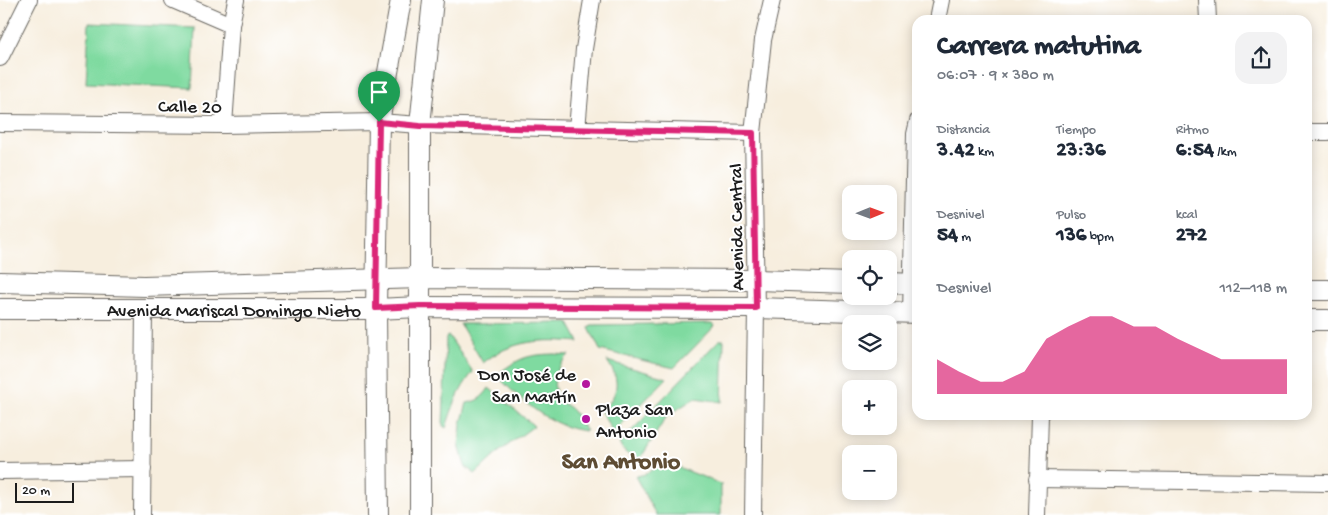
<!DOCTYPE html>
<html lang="es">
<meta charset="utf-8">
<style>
body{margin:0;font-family:"Gochi Hand",sans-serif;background:#f2f2f3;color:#1f2937;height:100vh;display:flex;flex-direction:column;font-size:19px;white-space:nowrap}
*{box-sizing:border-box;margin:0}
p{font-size:16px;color:#747a83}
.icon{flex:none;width:28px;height:28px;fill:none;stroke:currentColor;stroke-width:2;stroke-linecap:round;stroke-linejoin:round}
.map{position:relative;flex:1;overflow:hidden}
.panel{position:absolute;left:912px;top:15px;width:400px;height:405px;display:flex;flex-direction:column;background:#fff;border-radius:15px;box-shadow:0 2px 12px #0003}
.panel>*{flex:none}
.needle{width:32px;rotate:89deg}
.fabs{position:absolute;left:842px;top:185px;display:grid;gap:10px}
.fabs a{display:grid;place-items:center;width:55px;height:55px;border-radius:10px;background:#fff;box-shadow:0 2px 12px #0003;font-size:25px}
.scale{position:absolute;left:15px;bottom:12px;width:59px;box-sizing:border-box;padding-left:5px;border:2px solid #1c1c1c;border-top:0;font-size:14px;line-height:18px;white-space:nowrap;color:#1c1c1c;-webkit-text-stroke:4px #fff;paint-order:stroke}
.pin{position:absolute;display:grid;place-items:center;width:42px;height:42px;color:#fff;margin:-51px -21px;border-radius:50% 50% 50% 0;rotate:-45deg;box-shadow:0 0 5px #0007}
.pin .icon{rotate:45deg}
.round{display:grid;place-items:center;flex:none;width:52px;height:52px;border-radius:15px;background:#f2f2f3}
.head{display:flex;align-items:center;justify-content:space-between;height:85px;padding:0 25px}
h1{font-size:28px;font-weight:700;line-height:38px}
.metrics{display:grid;grid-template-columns:repeat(3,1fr);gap:8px;height:85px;padding:5px 25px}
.metrics div{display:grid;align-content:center}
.metrics b{font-size:21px;font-weight:700}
.metrics small{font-size:14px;font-weight:400}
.metrics p{font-size:14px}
.chart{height:140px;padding:10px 25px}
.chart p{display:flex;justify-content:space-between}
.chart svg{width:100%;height:90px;margin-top:5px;fill:#db2777;opacity:.7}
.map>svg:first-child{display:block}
.grass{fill:#7fdaa0;stroke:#4e7b5e}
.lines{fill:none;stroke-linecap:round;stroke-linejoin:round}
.minor-casing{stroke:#696660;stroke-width:18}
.tertiary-casing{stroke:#696660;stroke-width:22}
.minor{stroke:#fff;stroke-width:16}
.tertiary{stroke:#fff;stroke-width:20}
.route-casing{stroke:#fff;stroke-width:10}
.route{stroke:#db2777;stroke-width:6}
.poi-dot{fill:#b5179e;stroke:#fff;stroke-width:2}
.labels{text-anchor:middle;stroke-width:4;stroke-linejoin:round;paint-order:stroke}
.street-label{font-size:19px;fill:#1c1c1c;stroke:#fff}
.poi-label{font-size:19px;fill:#1c1c1c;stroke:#fff;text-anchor:end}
.district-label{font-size:24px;font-weight:bold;fill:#5e4c33;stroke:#fff}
</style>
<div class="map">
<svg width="1328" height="515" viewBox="0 0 1328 515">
<rect width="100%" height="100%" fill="#fff"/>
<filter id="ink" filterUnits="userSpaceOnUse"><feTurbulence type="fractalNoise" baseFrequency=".02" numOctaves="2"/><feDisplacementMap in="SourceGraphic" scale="10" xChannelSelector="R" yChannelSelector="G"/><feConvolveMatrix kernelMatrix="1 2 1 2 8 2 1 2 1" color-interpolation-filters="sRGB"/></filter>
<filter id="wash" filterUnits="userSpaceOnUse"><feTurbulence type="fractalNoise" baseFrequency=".0096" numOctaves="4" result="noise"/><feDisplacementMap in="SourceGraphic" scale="20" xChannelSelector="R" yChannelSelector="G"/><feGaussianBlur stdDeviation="1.12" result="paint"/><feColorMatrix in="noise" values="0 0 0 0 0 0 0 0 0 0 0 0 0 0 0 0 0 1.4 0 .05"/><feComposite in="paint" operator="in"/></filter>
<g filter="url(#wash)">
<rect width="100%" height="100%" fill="#f7eede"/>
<g class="grass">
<path d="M89,23L195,28L192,88L86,83Z"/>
<path d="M569,323L579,342C544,339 512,339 483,363L460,324Z"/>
<path d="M713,323L715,326L674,368L600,350L589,328L591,325Z"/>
<path d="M449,336L473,372C458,391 453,406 446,428L443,426L446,337Z"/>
<path d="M719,340H724L722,402L695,398L667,416L640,459L626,453L619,444Z"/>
<path d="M554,354L569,355C556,367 548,385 561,401C564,405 570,407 573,411C578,417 582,425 586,431C549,427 521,400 496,375C520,358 525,355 554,354Z"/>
<path d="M607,361L667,378L613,433L601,411C619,395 621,380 607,361Z"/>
<path d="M489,388L534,426L500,451L475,474L465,466L459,445L461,424L467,403C478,401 483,397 489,388Z"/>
<path d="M660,460L721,484V515H656L635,476C648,475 653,470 660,460Z"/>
</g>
</g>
<g filter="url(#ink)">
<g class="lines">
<g class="minor-casing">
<g id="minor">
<path d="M173,0L231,25"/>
<path d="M1207,0L1208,20"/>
<path d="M937,20L941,0"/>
<path d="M0,58L29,0"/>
<path d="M0,123L224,125L379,122L420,125L753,133"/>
<path d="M224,125L231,25L236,0"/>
<path d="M577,129L584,49L592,0"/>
<path d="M1308,132H1328"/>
<path d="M911,313L915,134L918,121"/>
<path d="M0,471L143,469"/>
<path d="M1037,479L1328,483"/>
<path d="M142,515L144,308"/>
<path d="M753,515L756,308L753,133L763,40L772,0"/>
<path d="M1037,515L1040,415"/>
</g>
</g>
<g class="tertiary-casing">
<g id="tertiary">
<path d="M0,282L144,286L421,278L756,280L851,283"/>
<path d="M889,283L918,284"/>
<path d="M1308,290H1328"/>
<path id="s1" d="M0,309H376L420,307L756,308L918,313"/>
<path d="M1308,320H1328"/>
<path d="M378,515L376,309L379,122L401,0"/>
<path d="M420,515V125L433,0"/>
</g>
</g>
<use href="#minor" class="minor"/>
<use href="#tertiary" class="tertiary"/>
</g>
</g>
<g class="lines" filter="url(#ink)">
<g class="route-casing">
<path id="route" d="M379,122L420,126L753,133L756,308L420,306L376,308Z"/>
</g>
<use href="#route" class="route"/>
</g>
<g class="poi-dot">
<circle cx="586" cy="384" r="5"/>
<circle cx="586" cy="419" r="5"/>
</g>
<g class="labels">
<g class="street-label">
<text transform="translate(190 105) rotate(1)" y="7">Calle 20</text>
<text transform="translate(735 227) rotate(-91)" y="7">Avenida Central</text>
<text dy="7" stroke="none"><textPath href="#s1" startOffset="234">Avenida Mariscal Domingo Nieto</textPath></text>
</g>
<g class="poi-label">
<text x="576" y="380">Don José de<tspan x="576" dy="22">San Martín</tspan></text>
<text x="596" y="415" text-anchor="start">Plaza San<tspan x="596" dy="22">Antonio</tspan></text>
</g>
<g class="district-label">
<text x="621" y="468">San Antonio</text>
</g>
</g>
</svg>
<div class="fabs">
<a><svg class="needle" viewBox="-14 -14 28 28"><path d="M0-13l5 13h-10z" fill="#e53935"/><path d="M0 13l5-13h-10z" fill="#747a83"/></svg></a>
<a><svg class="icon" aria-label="locate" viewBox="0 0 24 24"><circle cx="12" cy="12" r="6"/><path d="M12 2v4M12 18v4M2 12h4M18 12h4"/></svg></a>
<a><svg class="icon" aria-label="layers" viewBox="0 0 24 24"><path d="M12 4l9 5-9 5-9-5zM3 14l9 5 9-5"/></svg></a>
<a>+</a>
<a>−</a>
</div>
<div class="scale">20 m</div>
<div class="pin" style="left:379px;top:122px;background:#1e9e55"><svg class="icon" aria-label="arrive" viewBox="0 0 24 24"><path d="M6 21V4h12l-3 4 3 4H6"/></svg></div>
<section class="panel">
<div class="head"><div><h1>Carrera matutina</h1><p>06:07 · 9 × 380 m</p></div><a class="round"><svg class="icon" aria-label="share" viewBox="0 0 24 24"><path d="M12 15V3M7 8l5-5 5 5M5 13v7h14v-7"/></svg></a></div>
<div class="metrics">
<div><p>Distancia</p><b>3.42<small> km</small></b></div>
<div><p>Tiempo</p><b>23:36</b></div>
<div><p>Ritmo</p><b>6:54<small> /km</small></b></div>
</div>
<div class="metrics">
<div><p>Desnivel</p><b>54<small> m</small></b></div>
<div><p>Pulso</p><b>136<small> bpm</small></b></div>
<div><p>kcal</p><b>272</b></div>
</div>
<div class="chart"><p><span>Desnivel</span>112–118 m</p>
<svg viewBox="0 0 160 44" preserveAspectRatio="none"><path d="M0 44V27L10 33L20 38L30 38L40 33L50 17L60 11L70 6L80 6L90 11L100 11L110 17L120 22L130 27L140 27L150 27L160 27V44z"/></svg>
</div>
</section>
</div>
